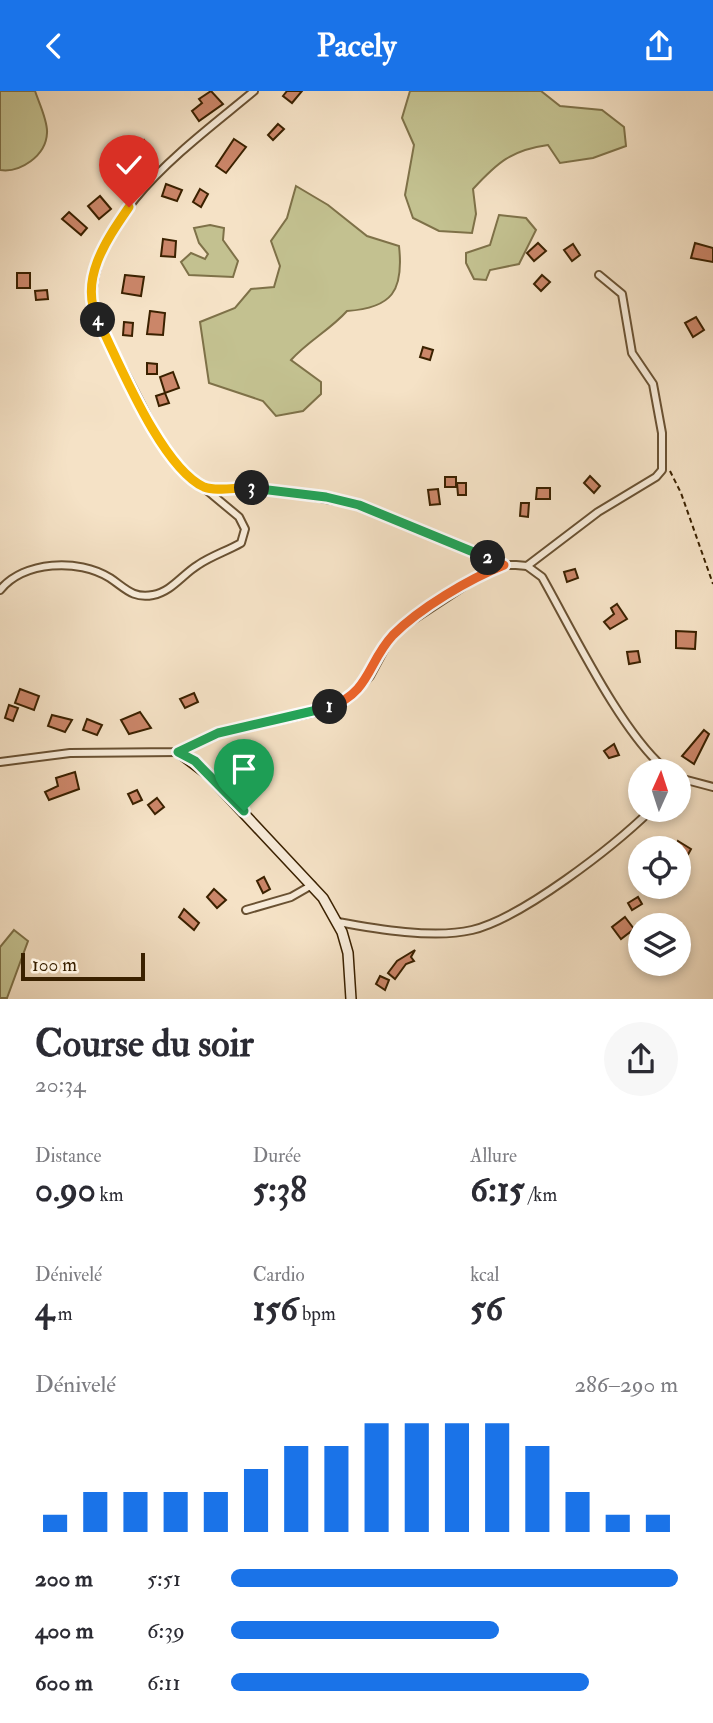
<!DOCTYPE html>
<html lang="fr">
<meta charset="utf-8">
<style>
body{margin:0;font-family:"IM FELL Double Pica",serif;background:#f7f7f7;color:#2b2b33;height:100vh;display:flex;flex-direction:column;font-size:26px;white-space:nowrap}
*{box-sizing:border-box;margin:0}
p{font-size:23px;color:#7c7c81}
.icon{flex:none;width:38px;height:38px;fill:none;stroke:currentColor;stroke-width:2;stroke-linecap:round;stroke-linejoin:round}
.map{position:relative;height:908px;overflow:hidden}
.panel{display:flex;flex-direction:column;background:#fff;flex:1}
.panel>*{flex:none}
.needle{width:46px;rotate:3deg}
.tools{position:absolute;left:628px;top:668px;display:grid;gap:14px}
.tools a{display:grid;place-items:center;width:63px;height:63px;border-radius:50%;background:#fff;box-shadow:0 4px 10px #0003;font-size:35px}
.scale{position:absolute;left:21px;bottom:18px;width:124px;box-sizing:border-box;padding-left:7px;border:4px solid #3a2100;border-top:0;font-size:19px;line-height:24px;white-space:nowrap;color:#3a2100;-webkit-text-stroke:5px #f8ecda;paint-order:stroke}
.pin{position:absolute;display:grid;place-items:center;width:60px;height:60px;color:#fff;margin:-72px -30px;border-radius:50% 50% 50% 0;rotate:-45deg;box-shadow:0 0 7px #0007}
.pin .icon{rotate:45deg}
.km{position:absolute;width:35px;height:35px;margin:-18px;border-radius:50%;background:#222;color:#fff;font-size:19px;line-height:35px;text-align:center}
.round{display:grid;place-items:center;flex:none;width:74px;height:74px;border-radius:37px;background:#f7f7f7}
.head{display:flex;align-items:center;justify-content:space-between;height:119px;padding:0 35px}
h1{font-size:38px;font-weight:700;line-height:52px}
.metrics{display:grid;grid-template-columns:repeat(3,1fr);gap:10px;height:119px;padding:7px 35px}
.metrics div{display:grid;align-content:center}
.metrics b{font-size:35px;font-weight:700}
.metrics small{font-size:19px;font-weight:400}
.metrics p{font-size:19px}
.chart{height:196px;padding:14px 35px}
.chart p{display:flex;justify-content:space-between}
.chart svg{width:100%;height:126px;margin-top:7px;stroke:#1a73e8;stroke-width:6}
ul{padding:0 35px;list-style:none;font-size:23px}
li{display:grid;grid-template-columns:112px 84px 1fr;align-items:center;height:52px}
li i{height:18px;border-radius:9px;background:#1a73e8}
header{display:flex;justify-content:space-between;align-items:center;height:91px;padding:0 35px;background:#1a73e8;color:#fff;font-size:32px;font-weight:700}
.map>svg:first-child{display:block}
.green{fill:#c3c190;stroke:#7e7148;stroke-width:2}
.building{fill:#cb8669;stroke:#3a2100;stroke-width:2}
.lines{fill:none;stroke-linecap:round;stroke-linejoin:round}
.street-casing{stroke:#695132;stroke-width:10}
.secondary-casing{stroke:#3a2100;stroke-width:12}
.path{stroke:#3a2100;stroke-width:2;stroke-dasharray:5 3.5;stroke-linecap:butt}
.street{stroke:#f8ecda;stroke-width:6}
.secondary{stroke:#f8ecda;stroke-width:9}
.split-1-casing{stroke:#fff;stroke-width:14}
.split-2-casing{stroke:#fff;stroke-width:14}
.split-3-casing{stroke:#fff;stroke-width:14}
.split-4-casing{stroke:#fff;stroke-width:14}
.split-5-casing{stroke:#fff;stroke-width:14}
.split-1{stroke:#22a559;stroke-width:9}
.split-2{stroke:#f0652b;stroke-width:9}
.split-3{stroke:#22a559;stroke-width:9}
.split-4{stroke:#f5b400;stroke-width:9}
.split-5{stroke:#f5b400;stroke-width:9}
</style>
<header><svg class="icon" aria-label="back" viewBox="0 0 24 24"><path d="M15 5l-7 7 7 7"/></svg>Pacely<svg class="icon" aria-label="share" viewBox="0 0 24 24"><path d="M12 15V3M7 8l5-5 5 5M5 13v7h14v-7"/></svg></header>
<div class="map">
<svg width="713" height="908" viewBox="0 0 713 908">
<rect width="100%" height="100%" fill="#f5e2c6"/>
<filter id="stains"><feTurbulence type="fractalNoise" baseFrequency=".00286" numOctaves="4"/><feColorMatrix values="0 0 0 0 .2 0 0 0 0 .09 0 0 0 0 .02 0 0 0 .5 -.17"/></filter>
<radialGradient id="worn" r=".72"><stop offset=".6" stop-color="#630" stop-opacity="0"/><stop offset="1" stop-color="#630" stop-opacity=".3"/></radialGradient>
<g class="green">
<path d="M0,0H35C39,12 48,30 47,42C46,65 20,82 0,79Z"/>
<path d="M410,0H541L560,15L602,19L624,36L626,55L593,67L560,72L548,54C511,59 497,72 473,98L476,123L472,142L439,140L413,127L405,104L414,54L402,27Z"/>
<path d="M296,95L328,114L367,145L399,155C404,200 392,217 347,220C330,239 308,250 291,269L321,291V303L303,320L276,325L263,310L209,292L200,231L235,217L251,198L274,196L280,175L271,150L287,127Z"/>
<path d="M499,124L526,127L536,139L519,173L490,179L486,189L474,188L466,172V162L490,154Z"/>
<path d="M210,134L224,137L223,149L238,170L233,186L189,184L181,171L191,162L205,168L208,163L199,152L194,137Z"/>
<path d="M14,839L28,850L7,907H0V856Z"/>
</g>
<g class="building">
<path d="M211,0L223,13L199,30L192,20L202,12L199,8Z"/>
<path d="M287,0H302L292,12L283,5Z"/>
<path d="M278,33L284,38L273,49L268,44Z"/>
<path d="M234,48L246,56L226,82L216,75Z"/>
<path d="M144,49L151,59L129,74L123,67Z"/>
<path d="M166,93L182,99L177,110L162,105Z"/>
<path d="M200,98L208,103L201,116L193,111Z"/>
<path d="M100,105L111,118L99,128L88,115Z"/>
<path d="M69,121L87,137L81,144L62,128Z"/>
<path d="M163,148L176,150L175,166L161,165Z"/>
<path d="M538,152L546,160L534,170L527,162Z"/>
<path d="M695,152L713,157V171L691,167Z"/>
<path d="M573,153L580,164L572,170L564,159Z"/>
<rect x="17" y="182" width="13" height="15"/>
<path d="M125,184L144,186L141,205L122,202Z"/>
<path d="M542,184L550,191L541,200L534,193Z"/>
<path d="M47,199L48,208L36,209L35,200Z"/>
<path d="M150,220L165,222L163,244L147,243Z"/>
<path d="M696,226L704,239L693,246L685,232Z"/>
<path d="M124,231L133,232L132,245L123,244Z"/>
<path d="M423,256L433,259L430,269L420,266Z"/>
<path d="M147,272L157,273V283H147Z"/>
<path d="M173,281L179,297L165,302L160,286Z"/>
<path d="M165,302L169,312L159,315L156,305Z"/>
<path d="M590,385L600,395L594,402L584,392Z"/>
<rect x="445" y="386" width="11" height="10"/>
<path d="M457,392H466V404H458Z"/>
<path d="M537,397H550V408H536Z"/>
<path d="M438,398L440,413L430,414L428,399Z"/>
<path d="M521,412H529L528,426L520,425Z"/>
<path d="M575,478L578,487L567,491L564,481Z"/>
<path d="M617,513L627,528L610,538L604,531L614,523L611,517Z"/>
<path d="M676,540L696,541L695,558L676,557Z"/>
<path d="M638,560L640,571L629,573L627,561Z"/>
<path d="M20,598L39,605L34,619L15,612Z"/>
<path d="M194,602L198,611L185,617L180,608Z"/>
<path d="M9,614L18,617L13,630L5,627Z"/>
<path d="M140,621L151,637L129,643L121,629Z"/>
<path d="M52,624L72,629L65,641L48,635Z"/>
<path d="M87,628L102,634L97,644L83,639Z"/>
<path d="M704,639L709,643L694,673L682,665Z"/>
<path d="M614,653L619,664L609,667L604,660Z"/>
<path d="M230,654L237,660L227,670L222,665Z"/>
<path d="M245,658L254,665L246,673L238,666Z"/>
<path d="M75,681L79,698L49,709L45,701L58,695L56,687Z"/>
<path d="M137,699L142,709L133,713L128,703Z"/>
<path d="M157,707L164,716L155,723L148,714Z"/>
<path d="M678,750L691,758L679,780V758H674Z"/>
<path d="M264,786L270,798L263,802L257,790Z"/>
<path d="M214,798L226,809L217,817L207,806Z"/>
<path d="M638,806L642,813L632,819L628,812Z"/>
<path d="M184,818L199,832L194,839L179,826Z"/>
<path d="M625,826L634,838L621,848L612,836Z"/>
<path d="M415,859L411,866L414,870L406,873L395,888L388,882L397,870Z"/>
<path d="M380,885L389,889L385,899L376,893Z"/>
</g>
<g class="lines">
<g class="street-casing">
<g id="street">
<path d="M205,396L293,402L359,414L504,474"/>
<path d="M527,475L598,421L656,386L662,379V342L653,293L632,262L622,203L599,184"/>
<path d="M0,499C24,470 78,467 110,487C125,497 133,508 153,504C171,501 183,483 198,474C211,465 227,460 241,452L245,438L239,426L179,376L160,350L93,219C84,126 191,53 254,0"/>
<path d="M0,671L70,662L178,661L218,642L316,621L356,601L370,585L391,546L405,534L484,482L504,474H516L527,475L542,486C572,539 623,646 669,681"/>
<path d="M679,687L713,696"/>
<path d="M246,819L291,806L312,794"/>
<path d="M338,831C376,838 434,848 472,839C522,827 613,756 651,719"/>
</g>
</g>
<g class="secondary-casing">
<path id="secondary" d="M178,661L207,683L323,807L342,841L348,862L351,908"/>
</g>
<path class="path" d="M670,380L681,402L713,493"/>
<use href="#street" class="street"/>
<use href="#secondary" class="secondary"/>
</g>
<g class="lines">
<g class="split-1-casing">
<path id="split-1" d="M244,720L195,670L178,661L218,642L330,616"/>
</g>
<g class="split-2-casing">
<path id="split-2" d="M330,616C371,600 367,572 393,544C420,517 469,488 504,474L488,467"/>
</g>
<g class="split-3-casing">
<path id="split-3" d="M252,397L326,406L359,414L488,467"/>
</g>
<g class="split-4-casing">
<path id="split-4" d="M98,229C119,271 161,376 204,396C216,401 238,396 252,397"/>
</g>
<g class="split-5-casing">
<path id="split-5" d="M98,229C78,189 107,148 129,116"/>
</g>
<use href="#split-1" class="split-1"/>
<use href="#split-2" class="split-2"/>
<use href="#split-3" class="split-3"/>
<use href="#split-4" class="split-4"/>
<use href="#split-5" class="split-5"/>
</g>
<rect width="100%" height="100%" filter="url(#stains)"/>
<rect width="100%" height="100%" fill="url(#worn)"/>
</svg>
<div class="tools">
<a><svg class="needle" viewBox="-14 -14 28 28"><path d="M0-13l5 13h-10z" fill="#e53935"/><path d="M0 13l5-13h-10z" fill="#7c7c81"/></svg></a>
<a><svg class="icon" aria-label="locate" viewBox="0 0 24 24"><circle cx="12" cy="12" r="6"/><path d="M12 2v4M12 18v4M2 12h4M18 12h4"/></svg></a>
<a><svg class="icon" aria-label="layers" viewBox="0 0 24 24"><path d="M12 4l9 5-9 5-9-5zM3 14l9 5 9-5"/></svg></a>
</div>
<div class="scale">100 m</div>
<div class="pin" style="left:244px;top:720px;background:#1e9e55"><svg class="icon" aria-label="arrive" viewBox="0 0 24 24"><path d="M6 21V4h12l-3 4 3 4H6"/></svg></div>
<div class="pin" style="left:129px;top:116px;background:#d93025"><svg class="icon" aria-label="check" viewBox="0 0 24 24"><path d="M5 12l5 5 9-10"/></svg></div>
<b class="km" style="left:330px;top:616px">1</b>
<b class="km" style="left:488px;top:467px">2</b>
<b class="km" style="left:252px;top:397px">3</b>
<b class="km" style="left:98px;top:229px">4</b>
</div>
<section class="panel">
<div class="head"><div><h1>Course du soir</h1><p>20:34</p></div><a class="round"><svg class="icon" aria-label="share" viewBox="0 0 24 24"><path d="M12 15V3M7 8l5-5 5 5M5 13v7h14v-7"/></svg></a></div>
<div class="metrics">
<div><p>Distance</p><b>0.90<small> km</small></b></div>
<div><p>Durée</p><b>5:38</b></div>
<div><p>Allure</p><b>6:15<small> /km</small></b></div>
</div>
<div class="metrics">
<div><p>Dénivelé</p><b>4<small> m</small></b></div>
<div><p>Cardio</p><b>156<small> bpm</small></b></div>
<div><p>kcal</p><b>56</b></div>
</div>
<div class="chart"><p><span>Dénivelé</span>286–290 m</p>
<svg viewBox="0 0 160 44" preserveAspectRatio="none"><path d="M5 44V38M15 44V30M25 44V30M35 44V30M45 44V30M55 44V22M65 44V14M75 44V14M85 44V6M95 44V6M105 44V6M115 44V6M125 44V14M135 44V30M145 44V38M155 44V38"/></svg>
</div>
<ul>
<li><b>200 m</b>5:51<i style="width:100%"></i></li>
<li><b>400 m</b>6:39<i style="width:60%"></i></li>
<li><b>600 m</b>6:11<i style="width:80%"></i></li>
</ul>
</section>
